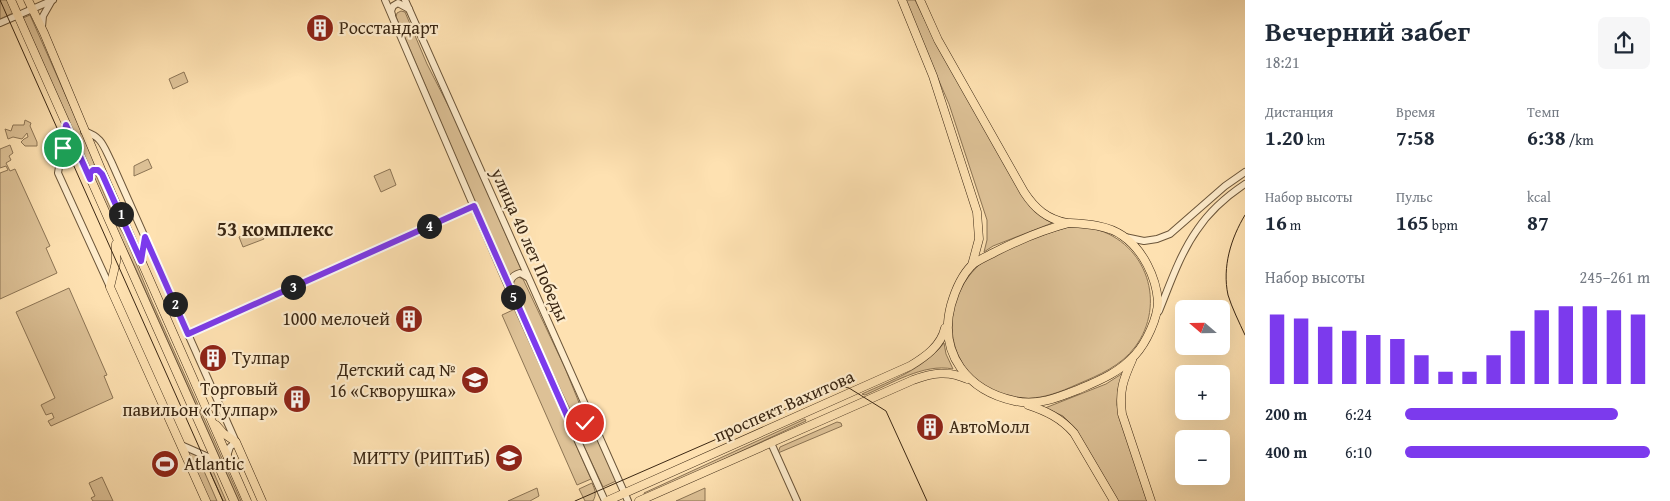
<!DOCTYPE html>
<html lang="ru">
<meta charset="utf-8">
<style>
body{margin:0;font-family:"Gentium Book Plus",serif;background:#f6f6f7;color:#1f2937;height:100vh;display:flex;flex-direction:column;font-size:19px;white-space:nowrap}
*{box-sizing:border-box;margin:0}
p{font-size:16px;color:#747a83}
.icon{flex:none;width:28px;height:28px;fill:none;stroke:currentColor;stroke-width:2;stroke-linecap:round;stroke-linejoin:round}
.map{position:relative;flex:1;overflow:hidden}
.drawer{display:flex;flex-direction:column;background:#fff;width:425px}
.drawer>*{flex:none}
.needle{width:32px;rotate:290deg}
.buttons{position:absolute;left:1175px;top:300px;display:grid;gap:10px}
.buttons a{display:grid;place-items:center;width:55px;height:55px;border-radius:8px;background:#fff;box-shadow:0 5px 20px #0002;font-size:25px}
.pin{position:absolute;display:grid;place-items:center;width:42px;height:42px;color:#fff;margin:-21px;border:2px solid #fff;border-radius:50%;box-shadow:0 1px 5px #0007}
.km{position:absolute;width:25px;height:25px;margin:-12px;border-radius:50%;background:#222;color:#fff;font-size:14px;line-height:25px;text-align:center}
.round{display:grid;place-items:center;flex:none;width:52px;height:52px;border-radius:8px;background:#f6f6f7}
.headline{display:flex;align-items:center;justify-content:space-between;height:85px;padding:0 20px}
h1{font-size:28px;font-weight:600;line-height:38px}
.metrics{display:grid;grid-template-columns:repeat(3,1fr);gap:8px;height:85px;padding:5px 20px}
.metrics div{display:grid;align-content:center}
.metrics b{font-size:21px;font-weight:600}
.metrics small{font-size:14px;font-weight:400}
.metrics p{font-size:14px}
.chart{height:140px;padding:10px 20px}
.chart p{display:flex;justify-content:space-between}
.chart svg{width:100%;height:90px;margin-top:5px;stroke:#7c3aed;stroke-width:6}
ul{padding:0 20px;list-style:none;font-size:16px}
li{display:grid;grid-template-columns:80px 60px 1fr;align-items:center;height:38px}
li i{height:12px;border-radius:6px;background:#7c3aed}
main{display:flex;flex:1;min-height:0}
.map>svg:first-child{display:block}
.green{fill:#ddc196;stroke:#8c7454}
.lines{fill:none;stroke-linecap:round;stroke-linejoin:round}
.minor-casing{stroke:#6c563a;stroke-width:8}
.major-casing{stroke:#3b2713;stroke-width:9}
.minor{stroke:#feeccc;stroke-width:6}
.major{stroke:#fee1b1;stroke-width:8}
.tram{stroke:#3b2713;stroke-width:1}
.route-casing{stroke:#fff;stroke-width:10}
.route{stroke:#7c3aed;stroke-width:6}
.labels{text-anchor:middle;stroke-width:4.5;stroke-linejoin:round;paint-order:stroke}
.poi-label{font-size:18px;fill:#3b2713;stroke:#feeccc;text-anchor:start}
.street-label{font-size:18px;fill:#3b2713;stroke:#feeccc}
.quarter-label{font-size:20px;font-weight:bold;fill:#3b2713;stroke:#feeccc}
</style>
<main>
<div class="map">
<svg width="1245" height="501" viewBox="0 0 1245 501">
<rect width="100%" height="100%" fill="#fee1b1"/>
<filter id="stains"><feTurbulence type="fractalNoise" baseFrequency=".004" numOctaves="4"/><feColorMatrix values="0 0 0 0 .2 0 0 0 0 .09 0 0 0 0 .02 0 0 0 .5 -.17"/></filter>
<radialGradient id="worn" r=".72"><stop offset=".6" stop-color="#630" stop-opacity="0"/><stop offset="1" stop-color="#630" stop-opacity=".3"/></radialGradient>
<g class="green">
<path d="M0,0H7L13,13L0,19Z"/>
<path d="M904,0H915L935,41L1031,207L1044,218L1052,223L993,246L984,252L987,240V220L949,104Z"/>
<path d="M401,11L405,12L427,64L455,119L521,269L507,277L396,17L397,13Z"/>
<path d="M30,15L96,164L89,167L23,18Z"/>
<path d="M184,72L188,82L173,89L169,79Z"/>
<path d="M25,120L31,123L30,126L37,142V146H25L21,142L24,139L28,137L27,133L22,139L13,137L8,139L5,129L11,131L13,125H24Z"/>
<path d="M10,145L13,153L9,156L11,160L6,163L10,171L15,169L50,246L46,248L57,273L0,299V173L8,170L6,166L0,168V149Z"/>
<path d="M148,159L152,168L134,176V166Z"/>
<path d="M390,169L396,185L381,192L374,176Z"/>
<path d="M92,172L95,173L116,221L126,239L152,302L241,501H239L135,267L91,175Z"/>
<path d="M1068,227C1077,227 1087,226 1095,229C1147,243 1167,304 1135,347C1121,366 1099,375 1078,384C1060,392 1041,400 1020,398C953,392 930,315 976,268C994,249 1043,235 1068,227Z"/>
<path d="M259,228L264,239L243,247L239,237Z"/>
<path d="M519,277L523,279L565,368L584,415V418L581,422L575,420L532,329L513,285L514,280Z"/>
<path d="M69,288L107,375L104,376L113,398L51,426L48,421L54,418L52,413L46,415L41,405L55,398L16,312Z"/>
<path d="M515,309L568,422L576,445L591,479L577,485L502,315Z"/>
<path d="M944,343L946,354L953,369C923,363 891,384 865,395L862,394C892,380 922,370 944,343Z"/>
<path d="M1123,373L1118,390L1117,405L1147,501H1118L1072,425L1063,416L1045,408L1106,384Z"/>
<path d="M805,419L806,421L645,496L644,493Z"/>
<path d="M590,422L616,481L603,487L576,429L587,426Z"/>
<path d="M837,422L841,423L842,426L778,453L780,447Z"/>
<path d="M185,449L197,455L217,501H208Z"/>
<path d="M202,454L207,457L226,501H223Z"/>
<path d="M102,477L113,501H93L91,498L95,496L89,483Z"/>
<path d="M592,483C595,490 597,494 593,501H585L579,489Z"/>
<path d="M537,488L539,496L530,501H508Z"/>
<path d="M705,488V501H676Z"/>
</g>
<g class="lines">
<g class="minor-casing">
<g id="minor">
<path d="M385,0L510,291L605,501"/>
<path d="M405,0L628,501"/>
<path d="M392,15L391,11L393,6L398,3L409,9"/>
<path d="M0,23L53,0"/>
<path d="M42,27L43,16L51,2"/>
<path d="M66,125L58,173L110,287"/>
<path d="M84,131C102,137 103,145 111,161L236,442L230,447L227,456"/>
<path d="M1125,237L1144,241L1157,239L1170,234L1225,186L1245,172"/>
<path d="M141,261L145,237"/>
<path d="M510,287C509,279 513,275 520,273L527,277"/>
<path d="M1159,311C1170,284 1180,254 1197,230C1209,212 1227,196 1245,184"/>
<path d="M188,334L474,206"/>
<path d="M569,419L581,425C587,422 588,419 589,412"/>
<path d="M771,443L797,501"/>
<path d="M181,445L215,460"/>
</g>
</g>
<g class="major-casing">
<g id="major">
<path d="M11,0L234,501"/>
<path d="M28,0L44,33L103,174L247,501"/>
<path d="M902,0L933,76L977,212L979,239L972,265"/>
<path d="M920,0L938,40L1024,192C1035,209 1047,219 1067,223"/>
<path d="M1069,223C1087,224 1108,225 1123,236C1143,250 1156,277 1158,301C1158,318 1146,343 1135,355C1119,373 1098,381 1077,390C1057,398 1037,406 1015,401C968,391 938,354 951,305C955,291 962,275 972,265C978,260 988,256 995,252C1019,240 1042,230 1069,223Z"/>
<path d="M116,244V262L110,287L206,501"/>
<path d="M1132,360C1123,380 1119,391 1122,414L1151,501"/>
<path d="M1028,405C1046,411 1061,418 1074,433L1114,501"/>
<path d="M216,425L223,433L236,442L262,501"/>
<path d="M607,501L910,366C925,357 941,346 945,328"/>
<path d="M639,501L913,380C932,373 948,370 967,379"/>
</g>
</g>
<use href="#minor" class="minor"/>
<use href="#major" class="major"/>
<g class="tram">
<path d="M0,0L223,501"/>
<path d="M1245,215C1231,238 1222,267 1228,295C1232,308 1239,322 1245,335"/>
<path d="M575,501L838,386L849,388L886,411L927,501"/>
</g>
</g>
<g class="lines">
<g class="route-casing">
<path id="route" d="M63,148L66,125L90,179V173L93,170H98L102,174L141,261L145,237L188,334L474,206L568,418C574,423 578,426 585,423"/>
</g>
<use href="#route" class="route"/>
</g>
<defs>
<g id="building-disc" transform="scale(1.4375)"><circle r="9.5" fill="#8f2418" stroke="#feeccc"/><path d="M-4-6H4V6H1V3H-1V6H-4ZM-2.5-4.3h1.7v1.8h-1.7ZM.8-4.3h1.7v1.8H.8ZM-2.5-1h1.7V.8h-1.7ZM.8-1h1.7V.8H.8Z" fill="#fff"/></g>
<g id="school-disc" transform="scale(1.4375)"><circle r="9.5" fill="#8f2418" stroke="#feeccc"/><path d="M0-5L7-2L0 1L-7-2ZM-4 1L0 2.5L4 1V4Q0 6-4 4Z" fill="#fff"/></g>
<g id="university-disc" transform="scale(1.4375)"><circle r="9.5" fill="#8f2418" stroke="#feeccc"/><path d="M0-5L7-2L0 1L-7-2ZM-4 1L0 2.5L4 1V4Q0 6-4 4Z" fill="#fff"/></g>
<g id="stadium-disc" transform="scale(1.4375)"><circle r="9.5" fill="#8f2418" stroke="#feeccc"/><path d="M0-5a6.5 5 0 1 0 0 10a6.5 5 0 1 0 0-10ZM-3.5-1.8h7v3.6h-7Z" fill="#fff"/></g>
</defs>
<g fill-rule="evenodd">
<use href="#building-disc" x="320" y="28"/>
<use href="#building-disc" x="409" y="319"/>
<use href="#building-disc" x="213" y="358"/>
<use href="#school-disc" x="475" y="380"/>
<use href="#building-disc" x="297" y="399"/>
<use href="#building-disc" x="930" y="427"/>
<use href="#university-disc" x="509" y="458"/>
<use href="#stadium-disc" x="165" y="464"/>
</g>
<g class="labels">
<g class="poi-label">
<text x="339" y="34">Росстандарт</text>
<text x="390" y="325" text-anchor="end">1000 мелочей</text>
<text x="232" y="364">Тулпар</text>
<text x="456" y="376" text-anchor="end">Детский сад №<tspan x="456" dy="21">16 «Скворушка»</tspan></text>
<text x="278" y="395" text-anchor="end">Торговый<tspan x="278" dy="21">павильон «Тулпар»</tspan></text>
<text x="949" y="433">АвтоМолл</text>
<text x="490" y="464" text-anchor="end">МИТТУ (РИПТиБ)</text>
<text x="184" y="470">Atlantic</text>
</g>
<g class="street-label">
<text transform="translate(530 245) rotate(66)" y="6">улица 40 лет Победы</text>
<text transform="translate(784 406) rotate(-24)" y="6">проспект Вахитова</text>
</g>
<g class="quarter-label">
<text x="275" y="236">53 комплекс</text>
</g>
</g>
<rect width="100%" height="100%" filter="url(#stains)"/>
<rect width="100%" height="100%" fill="url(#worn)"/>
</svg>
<div class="buttons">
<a><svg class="needle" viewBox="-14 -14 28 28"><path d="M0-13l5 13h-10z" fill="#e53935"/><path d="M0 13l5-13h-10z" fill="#747a83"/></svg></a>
<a>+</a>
<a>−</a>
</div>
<div class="pin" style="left:63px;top:148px;background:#1e9e55"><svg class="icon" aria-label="arrive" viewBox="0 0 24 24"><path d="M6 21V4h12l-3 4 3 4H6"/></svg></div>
<div class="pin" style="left:585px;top:423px;background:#d93025"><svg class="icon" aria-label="check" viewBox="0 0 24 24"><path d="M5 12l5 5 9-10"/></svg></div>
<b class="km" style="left:121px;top:214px">1</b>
<b class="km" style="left:175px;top:304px">2</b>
<b class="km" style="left:293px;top:287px">3</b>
<b class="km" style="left:429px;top:226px">4</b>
<b class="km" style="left:513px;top:297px">5</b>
</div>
<section class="drawer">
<div class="headline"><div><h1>Вечерний забег</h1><p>18:21</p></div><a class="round"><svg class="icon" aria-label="share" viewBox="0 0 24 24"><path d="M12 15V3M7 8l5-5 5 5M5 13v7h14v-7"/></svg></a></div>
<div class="metrics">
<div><p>Дистанция</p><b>1.20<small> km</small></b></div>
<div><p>Время</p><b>7:58</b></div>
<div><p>Темп</p><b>6:38<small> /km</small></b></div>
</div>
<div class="metrics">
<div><p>Набор высоты</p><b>16<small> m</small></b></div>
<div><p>Пульс</p><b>165<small> bpm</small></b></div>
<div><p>kcal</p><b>87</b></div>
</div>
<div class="chart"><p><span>Набор высоты</span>245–261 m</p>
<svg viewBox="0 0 160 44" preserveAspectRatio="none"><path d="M5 44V10M15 44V12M25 44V16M35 44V18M45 44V20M55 44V22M65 44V30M75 44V38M85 44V38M95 44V30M105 44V18M115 44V8M125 44V6M135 44V6M145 44V8M155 44V10"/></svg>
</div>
<ul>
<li><b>200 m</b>6:24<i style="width:87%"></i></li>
<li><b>400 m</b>6:10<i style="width:100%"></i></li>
</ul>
</section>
</main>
